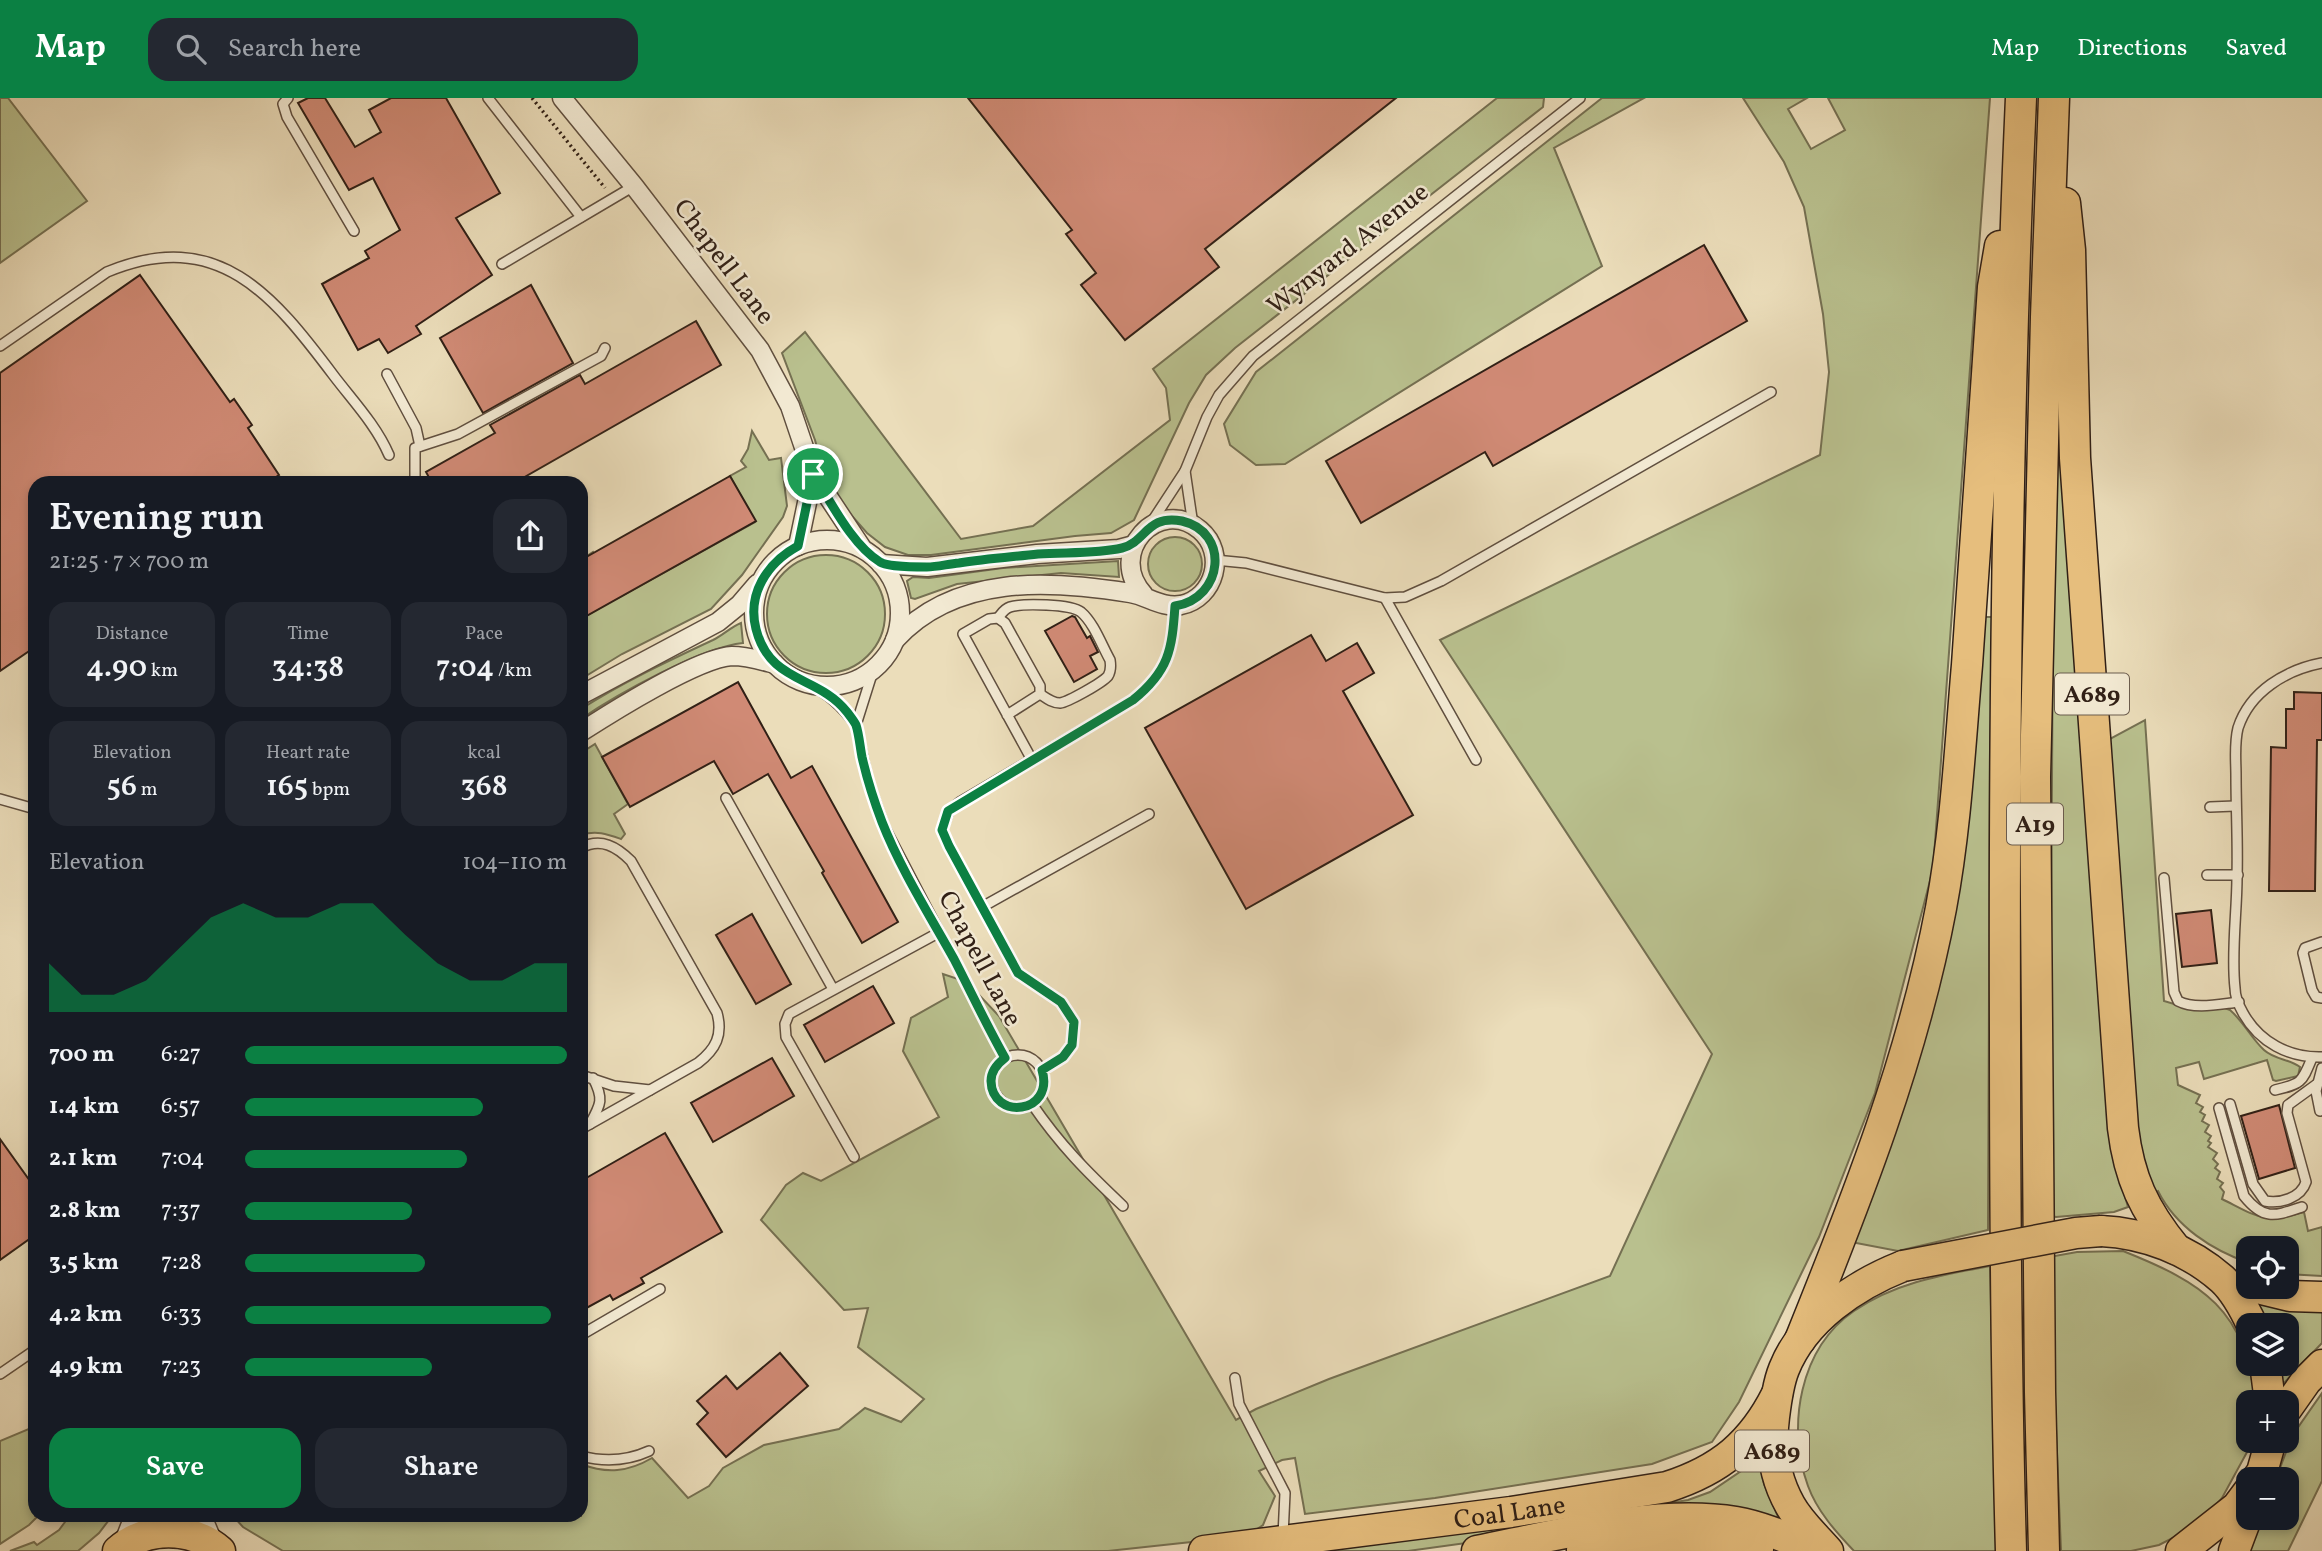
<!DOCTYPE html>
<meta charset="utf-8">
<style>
body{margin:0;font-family:Vollkorn,serif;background:#242831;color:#f1f3f6;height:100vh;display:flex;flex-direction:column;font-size:26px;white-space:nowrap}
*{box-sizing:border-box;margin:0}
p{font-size:23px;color:#9ea1a6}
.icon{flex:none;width:38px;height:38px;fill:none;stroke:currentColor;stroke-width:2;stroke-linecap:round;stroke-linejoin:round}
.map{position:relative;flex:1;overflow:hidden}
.sheet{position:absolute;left:28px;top:378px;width:560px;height:1046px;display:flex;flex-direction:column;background:#171b24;border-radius:21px;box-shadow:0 4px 10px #0003}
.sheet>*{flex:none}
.controls{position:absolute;left:2236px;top:1138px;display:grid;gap:14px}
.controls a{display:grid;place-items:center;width:63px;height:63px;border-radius:14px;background:#171b24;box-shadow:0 4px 10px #0003;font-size:35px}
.pin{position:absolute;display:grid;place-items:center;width:60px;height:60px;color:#fff;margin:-30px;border:4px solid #fff;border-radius:50%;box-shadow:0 2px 7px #0007}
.round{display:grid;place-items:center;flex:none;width:74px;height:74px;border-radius:21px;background:#242831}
.headline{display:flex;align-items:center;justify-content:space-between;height:119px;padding:0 21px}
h1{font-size:38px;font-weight:600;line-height:52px}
.metrics{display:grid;grid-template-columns:repeat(3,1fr);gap:10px;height:119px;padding:7px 21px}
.metrics div{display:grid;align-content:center;border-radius:18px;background:#242831;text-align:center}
.metrics b{font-size:30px;font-weight:600}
.metrics small{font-size:19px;font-weight:400}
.metrics p{font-size:19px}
.chart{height:196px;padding:14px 21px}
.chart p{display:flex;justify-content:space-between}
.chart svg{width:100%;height:126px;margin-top:7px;fill:#0b8043;opacity:.7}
.button{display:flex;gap:14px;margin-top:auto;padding:14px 21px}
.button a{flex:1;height:80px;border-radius:21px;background:#0b8043;color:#fff;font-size:28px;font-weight:600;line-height:80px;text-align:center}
.button a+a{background:#242831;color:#f1f3f6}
ul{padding:0 21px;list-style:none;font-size:23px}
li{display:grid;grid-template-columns:112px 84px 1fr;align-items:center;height:52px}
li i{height:18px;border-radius:9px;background:#0b8043}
header{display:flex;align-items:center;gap:42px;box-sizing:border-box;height:98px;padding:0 35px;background:#0b8043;color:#fff}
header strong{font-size:33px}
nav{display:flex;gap:38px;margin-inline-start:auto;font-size:24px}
.search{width:490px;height:63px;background:#242831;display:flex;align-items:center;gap:18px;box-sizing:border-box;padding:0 24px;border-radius:21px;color:#9ea1a6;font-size:26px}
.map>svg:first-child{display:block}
.green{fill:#b9c08e;stroke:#757052;stroke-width:2}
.building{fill:#d08a75;stroke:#312016;stroke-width:2}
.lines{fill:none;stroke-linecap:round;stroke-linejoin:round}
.service-casing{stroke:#604f3f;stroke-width:12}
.minor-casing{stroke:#604f3f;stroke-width:21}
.trunk-casing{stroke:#312016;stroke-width:33}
.path{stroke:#312016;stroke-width:3.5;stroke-dasharray:2 3.5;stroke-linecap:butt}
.service{stroke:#f2e9d2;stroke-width:9}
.minor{stroke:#f2e9d2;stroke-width:18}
.trunk{stroke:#e6be7d;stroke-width:30}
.trunk-bridge-casing{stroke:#312016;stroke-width:33;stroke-linecap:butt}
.trunk-bridge{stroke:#e6be7d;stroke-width:30}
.route-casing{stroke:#fff;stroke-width:14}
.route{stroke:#0b8043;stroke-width:9}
.labels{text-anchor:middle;stroke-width:5;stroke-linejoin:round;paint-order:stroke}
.shield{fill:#f2e9d2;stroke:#6b5c4e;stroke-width:2}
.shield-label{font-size:24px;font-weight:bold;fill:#312016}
.street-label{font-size:26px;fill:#312016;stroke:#f2e9d2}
</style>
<header>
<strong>Map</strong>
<div class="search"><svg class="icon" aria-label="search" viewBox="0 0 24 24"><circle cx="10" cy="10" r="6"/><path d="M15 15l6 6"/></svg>Search here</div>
<nav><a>Map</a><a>Directions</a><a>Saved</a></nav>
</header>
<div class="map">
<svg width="2322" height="1453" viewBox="0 0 2322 1453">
<rect width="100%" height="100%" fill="#ebddba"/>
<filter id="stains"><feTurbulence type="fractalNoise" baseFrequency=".00286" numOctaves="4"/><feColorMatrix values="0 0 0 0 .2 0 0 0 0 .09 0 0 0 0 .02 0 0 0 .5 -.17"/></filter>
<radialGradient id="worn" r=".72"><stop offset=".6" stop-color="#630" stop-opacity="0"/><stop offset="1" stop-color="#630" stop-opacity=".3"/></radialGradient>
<g class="green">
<path d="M0,0H8L87,103L0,165Z"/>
<path d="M1497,0H1544L1543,9L1235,250L1206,277L1189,305L1134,422L1111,435L1075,438L931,457H908L885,449L867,435L838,402L825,379L815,342L782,255L805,234L961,441L1033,428L1170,322L1166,290L1153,271Z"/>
<path d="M1602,0H1644L1554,50L1602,168L1285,366L1256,367L1230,347L1224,326L1256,274Z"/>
<path d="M1743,0H1807L1788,11L1811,51L1845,32L1828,0H1990L1933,771L1875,995L1819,1139L1739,1304L1712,1344L1652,1366L1435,1400L1305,1416L1295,1360L1282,1362L1259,1373L1275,1398L1263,1427L1247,1438L1108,1453H283L243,1429L233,1418H581V1366C607,1376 628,1374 652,1360L688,1400L709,1388L723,1370L764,1347L839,1331L865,1310L901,1324L924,1301L858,1249L868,1210L844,1212L761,1122L786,1087L803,1075L821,1083L939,1019L903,953L911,920L948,899L943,876L967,884L999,918L1236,1322L1256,1311L1329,1281L1610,1178L1712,956L1440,542L1820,357L1829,274L1823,216L1804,109L1784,64Z"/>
<path d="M752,333L769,362L781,360L787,408L783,419L742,477L711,511L622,556L581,581V521L610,504L584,460L593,454L618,500L755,424L730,378L746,369L741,363L748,351Z"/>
<path d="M2054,359H2062L2114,1060L2128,1109L2114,1114L2056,1119L2052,1118L2050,998Z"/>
<circle cx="1175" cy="466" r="27"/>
<circle cx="826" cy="516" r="59"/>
<path d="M1118,463L1119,479L1061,475L957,486L915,501L911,500L907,483L913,479L929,480L1003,470Z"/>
<path d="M1979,519H1994L1990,655L1988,1132L1898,1153L1851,1144L1876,1086Z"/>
<path d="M741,525L743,545C702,549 616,597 581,621V611C623,584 668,563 713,542C723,537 731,529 741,525Z"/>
<path d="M2145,622L2164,903L2194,912L2222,909L2230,912C2243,923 2251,940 2264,952C2275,962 2290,961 2300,969L2298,978L2276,983L2273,982L2267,962L2204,981L2199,964L2176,970L2178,987L2200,997L2196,1005L2203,1009L2200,1014L2205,1017L2202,1023L2209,1027L2205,1034L2211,1038L2208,1043L2211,1045L2208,1049L2217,1055L2213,1061L2218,1066L2215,1070L2220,1074L2217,1081L2223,1085L2220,1089L2224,1094L2222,1101C2258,1119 2263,1126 2304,1114L2308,1133L2322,1129V1178L2287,1176V1150H2249V1165C2212,1152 2176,1129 2158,1093L2150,1097L2137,1063L2106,643Z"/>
<path d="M595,646L628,706L614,716L625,736L621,741C607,736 596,732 581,737V655Z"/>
<path d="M2123,1153C2203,1185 2246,1211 2255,1304H2249V1342H2252V1345L2222,1400L2200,1426L2159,1447L2131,1453H2061L2049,1159L2077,1154Z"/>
<path d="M1990,1168L1997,1453H1854C1836,1434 1817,1413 1808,1388C1786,1328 1800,1250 1854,1213C1894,1185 1942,1177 1990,1168Z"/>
<path d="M2251,1203L2322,1209V1245L2282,1287L2279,1265H2287V1227H2268Z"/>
<path d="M2322,1295V1383L2288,1453H2249L2262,1419H2287V1381H2276L2292,1338Z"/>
<path d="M35,1324V1418H38L29,1427L0,1446V1343L29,1331Z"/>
<path d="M1759,1361L1764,1386L1779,1421L1727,1409L1408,1453H1305L1590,1418L1688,1402L1710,1394Z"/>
<path d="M62,1418H112L99,1435L78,1453H10L34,1444L37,1447L59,1432L65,1424Z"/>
</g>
<g class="building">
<path d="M308,0H325L355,49L381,34L369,12L391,0H446L500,95L456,120L492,177L416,228L421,236L388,255L379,241L358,252L322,186L369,160L365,153L400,132L373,80L349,92L298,5Z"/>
<path d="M968,0H1396L1205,151L1219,169L1125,242L1081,187L1096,175L1066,136L1072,132Z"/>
<path d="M1704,147L1747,223L1493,368L1485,354L1361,425L1326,363Z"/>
<path d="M140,177L230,304L234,301L252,327L248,330L279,377L267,385H35V549L0,573V275Z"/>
<path d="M531,187L573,265L483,315L440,240Z"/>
<path d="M696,223L721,267L514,385H432L426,374L495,335L490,327L580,277L585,286Z"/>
<path d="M730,378L756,423L581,521V462Z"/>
<path d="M1072,518L1075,519L1087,540L1090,538L1098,554L1090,558L1097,571L1074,584L1045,533Z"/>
<path d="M1311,537L1326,563L1357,545L1374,575L1343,593L1413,717L1246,811L1145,630Z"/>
<path d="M738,584L791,680L812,668L898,824L862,845L822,775L824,773L768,676L733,696L714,663L630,709L602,659Z"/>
<path d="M2294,594L2322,595V642H2317L2315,793H2269L2271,649L2286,650V611H2294Z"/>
<path d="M2211,812L2217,865L2182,869L2176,816Z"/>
<path d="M752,816L791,886L756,906L716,837Z"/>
<path d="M873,888L894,925L825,964L804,927Z"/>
<path d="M772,960L794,998L713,1044L691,1005Z"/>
<path d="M2279,1007L2295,1070L2259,1081L2241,1018Z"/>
<path d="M665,1035L722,1134L641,1180L644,1185L613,1202L610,1197L581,1213V1083Z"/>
<path d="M0,1041L35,1090V1137L0,1162Z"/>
<path d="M780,1255L808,1288L726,1359L697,1326L708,1315L697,1303L726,1278L737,1291Z"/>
</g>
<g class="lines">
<g class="service-casing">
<g id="service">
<path d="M288,0L283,6L287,19L354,133"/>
<path d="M488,0L581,119"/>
<path d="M502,166L634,88"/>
<path d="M0,248L107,174C218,128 273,197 334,278C353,303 376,327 389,357"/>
<path d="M387,276L416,330L420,348"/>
<path d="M1185,373L1193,427"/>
<path d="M415,385V350L458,336L601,258L605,250"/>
<path d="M1151,425L1185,373L1207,319L1219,297L1253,258L1580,0"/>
<path d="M1215,462L1246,465L1385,500L1405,499L1441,483L1771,294"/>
<path d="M1385,500L1476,662"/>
<path d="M998,520C1002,515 1004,511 1010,509C1023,505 1071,506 1081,514C1094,525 1102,548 1110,562C1111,568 1111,573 1108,578C1102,585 1068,604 1060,605C1052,605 1046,600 1040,596"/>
<path d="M881,564L873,573L856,627L868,683L884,728L1005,960"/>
<path d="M2322,565C2286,572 2250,593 2238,630C2234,646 2236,662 2236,678C2236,711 2238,745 2237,779C2237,814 2231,855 2235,890C2235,898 2239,908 2243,915C2259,944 2289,960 2322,959"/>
<path d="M807,585C828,596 841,607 856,627"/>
<path d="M1007,617L1040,596V588L1005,525L998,520L989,521L963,536L1032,662"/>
<path d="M726,700L833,891"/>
<path d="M0,701L35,711"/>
<path d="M2210,709L2235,708"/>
<path d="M581,750C601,739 617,749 631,763L717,915C723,937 716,951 698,965L581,1031"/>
<path d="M2207,777H2238"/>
<path d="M2164,780L2174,894L2178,903C2195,912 2220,906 2239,904"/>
<path d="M982,809L1149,716"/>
<path d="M2322,844L2305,850L2303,855L2312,892L2316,899L2322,900"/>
<circle cx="1018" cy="983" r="26"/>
<path d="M1042,972L1063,959L1072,947L1074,924L1061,904L1018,875L949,748L942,732L949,713L960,704L1133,602C1169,573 1172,552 1175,508"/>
<path d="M581,977L614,988L650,992"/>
<path d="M2275,992C2302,986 2302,984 2312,960"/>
<path d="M1032,1006C1060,1047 1087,1074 1123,1108"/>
<path d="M2230,1006L2253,1086L2265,1103C2280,1106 2301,1100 2306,1084L2287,1015L2288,1007L2317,986"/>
<path d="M2219,1010L2244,1098C2264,1123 2275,1118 2302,1109"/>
<path d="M2320,1013L2316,993L2322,970"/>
<path d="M590,1026C601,1006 604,1001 593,980"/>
<path d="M854,1059L786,939L785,926L789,916L938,835"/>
<path d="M581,1237L660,1191"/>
<path d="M0,1276L35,1252"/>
<path d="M1235,1280L1239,1306L1285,1395L1283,1438"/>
<path d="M581,1358C604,1364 627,1363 649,1353"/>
</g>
</g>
<g class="minor-casing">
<g id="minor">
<path d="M562,0L634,88L760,252L790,308L813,376L862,450"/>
<circle cx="827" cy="515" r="73"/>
<path d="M798,448L813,376"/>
<path d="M881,466L927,469L1037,456L1119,451L1134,447"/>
<path d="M895,542C955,476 1049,482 1130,495C1148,498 1161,510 1181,507C1215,500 1227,455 1200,432C1159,397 1105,455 1144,497"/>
<path d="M581,597L718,524L739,507L757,486"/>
<path d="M581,634C612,614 698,560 732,558C747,558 760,562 775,566"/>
<path d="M202,1418L215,1449"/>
<path d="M122,1449L134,1418"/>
</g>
</g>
<g class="trunk-casing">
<g id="trunk">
<path d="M2065,105L2070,152L2075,360L2123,1030C2129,1080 2144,1112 2176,1151"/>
<path d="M2101,1133C2145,1135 2189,1152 2222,1181C2234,1192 2245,1212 2252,1227"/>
<path d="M2249,1188L2290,1198L2322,1199"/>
<path d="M1800,1242C1857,1101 1913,959 1941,810C1956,730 1960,648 1967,567C1976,441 1985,315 1993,189L2000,148"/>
<path d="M2265,1265L2270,1304"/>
<path d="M2287,1310L2306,1283L2322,1267"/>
<path d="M2257,1381L2262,1374L2271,1342"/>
<path d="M1582,1452C1638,1446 1703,1432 1758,1451"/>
<path d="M118,1453C146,1428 191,1428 220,1453"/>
<path id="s1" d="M1204,1453L1511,1414L1667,1389C1720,1372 1752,1346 1777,1296"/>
<path d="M1477,1453C1557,1437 1656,1411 1736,1424C1765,1429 1791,1442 1817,1453"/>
<path d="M1828,1453C1815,1438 1800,1425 1790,1407C1775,1380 1770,1350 1774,1319C1776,1303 1778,1286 1784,1271C1804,1221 1855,1187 1903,1168"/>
<path d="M2011,1453C2006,1280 2005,1107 2005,935C2004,623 2007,311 2021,0"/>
<path d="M2044,1453L2040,1294L2035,679L2046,219L2054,0"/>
<path d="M2181,1453L2237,1409L2249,1393"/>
<path d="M2234,1453L2249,1413"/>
</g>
</g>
<path class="path" d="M532,0L605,90"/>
<use href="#service" class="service"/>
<use href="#minor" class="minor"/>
<use href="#trunk" class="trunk"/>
<g class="trunk-bridge-casing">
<path id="trunk-bridge" d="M1903,1168L2076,1135L2101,1133"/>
</g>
<use href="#trunk-bridge" class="trunk-bridge"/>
</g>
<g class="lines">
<g class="route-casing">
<path id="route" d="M813,376C831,404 852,447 880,464C887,469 918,469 927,469C937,469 948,466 959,465C985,461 1011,459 1038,456C1065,454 1096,456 1122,450C1146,444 1147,416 1182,423C1230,434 1224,500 1175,508C1172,552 1169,573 1133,602L948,713L942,732L949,748L1018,875L1061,904L1074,924L1072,947L1063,959L1042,972C1055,1016 992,1023 991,983C991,973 997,966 1005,960C987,928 971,894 954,861C930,818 900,770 882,724C874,703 867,681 862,659C860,649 859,636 856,627C854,623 850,618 847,614C818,577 770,586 756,531C747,496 767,465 798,448Z"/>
</g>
<use href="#route" class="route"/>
</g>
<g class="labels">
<g class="shield">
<rect x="2055" y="575.5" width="74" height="41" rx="5"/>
<rect x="2007" y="705.5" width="56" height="41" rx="5"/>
<rect x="1735" y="1332.5" width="74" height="41" rx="5"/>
</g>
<g class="shield-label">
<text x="2092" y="604">A689</text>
<text x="2035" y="734">A19</text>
<text x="1772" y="1361">A689</text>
</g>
<g class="street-label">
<text transform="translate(1347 150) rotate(-38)" y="9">Wynyard Avenue</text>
<text transform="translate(725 163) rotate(53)" y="9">Chapell Lane</text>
<text transform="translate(981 860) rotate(62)" y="9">Chapell Lane</text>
<text dy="9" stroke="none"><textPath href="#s1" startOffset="308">Coal Lane</textPath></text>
</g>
</g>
<rect width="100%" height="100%" filter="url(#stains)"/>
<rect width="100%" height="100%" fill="url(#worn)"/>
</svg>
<div class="controls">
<a><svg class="icon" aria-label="locate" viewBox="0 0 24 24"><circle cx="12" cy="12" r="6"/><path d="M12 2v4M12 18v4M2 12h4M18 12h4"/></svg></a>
<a><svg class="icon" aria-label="layers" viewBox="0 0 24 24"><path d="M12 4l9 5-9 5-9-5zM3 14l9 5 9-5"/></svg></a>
<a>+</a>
<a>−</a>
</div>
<div class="pin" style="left:813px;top:376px;background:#1e9e55"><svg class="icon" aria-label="arrive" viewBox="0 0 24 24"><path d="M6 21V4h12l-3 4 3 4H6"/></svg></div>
<section class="sheet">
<div class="headline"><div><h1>Evening run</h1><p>21:25 · 7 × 700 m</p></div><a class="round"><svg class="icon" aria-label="share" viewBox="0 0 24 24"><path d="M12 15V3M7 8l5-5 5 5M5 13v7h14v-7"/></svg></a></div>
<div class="metrics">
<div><p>Distance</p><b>4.90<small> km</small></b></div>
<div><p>Time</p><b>34:38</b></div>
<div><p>Pace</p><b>7:04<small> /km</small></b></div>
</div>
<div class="metrics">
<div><p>Elevation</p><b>56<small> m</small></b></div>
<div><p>Heart rate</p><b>165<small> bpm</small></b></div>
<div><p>kcal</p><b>368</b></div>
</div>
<div class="chart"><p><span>Elevation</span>104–110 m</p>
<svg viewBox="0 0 160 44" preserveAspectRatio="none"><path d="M0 44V27L10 38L20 38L30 33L40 22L50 11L60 6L70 11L80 11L90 6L100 6L110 17L120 27L130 33L140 33L150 27L160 27V44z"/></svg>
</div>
<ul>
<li><b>700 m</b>6:27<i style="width:100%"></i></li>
<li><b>1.4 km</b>6:57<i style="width:74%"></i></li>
<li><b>2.1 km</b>7:04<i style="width:69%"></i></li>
<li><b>2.8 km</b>7:37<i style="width:52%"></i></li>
<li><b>3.5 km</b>7:28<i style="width:56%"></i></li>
<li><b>4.2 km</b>6:33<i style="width:95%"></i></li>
<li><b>4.9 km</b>7:23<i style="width:58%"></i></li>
</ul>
<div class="button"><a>Save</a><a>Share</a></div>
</section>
</div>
